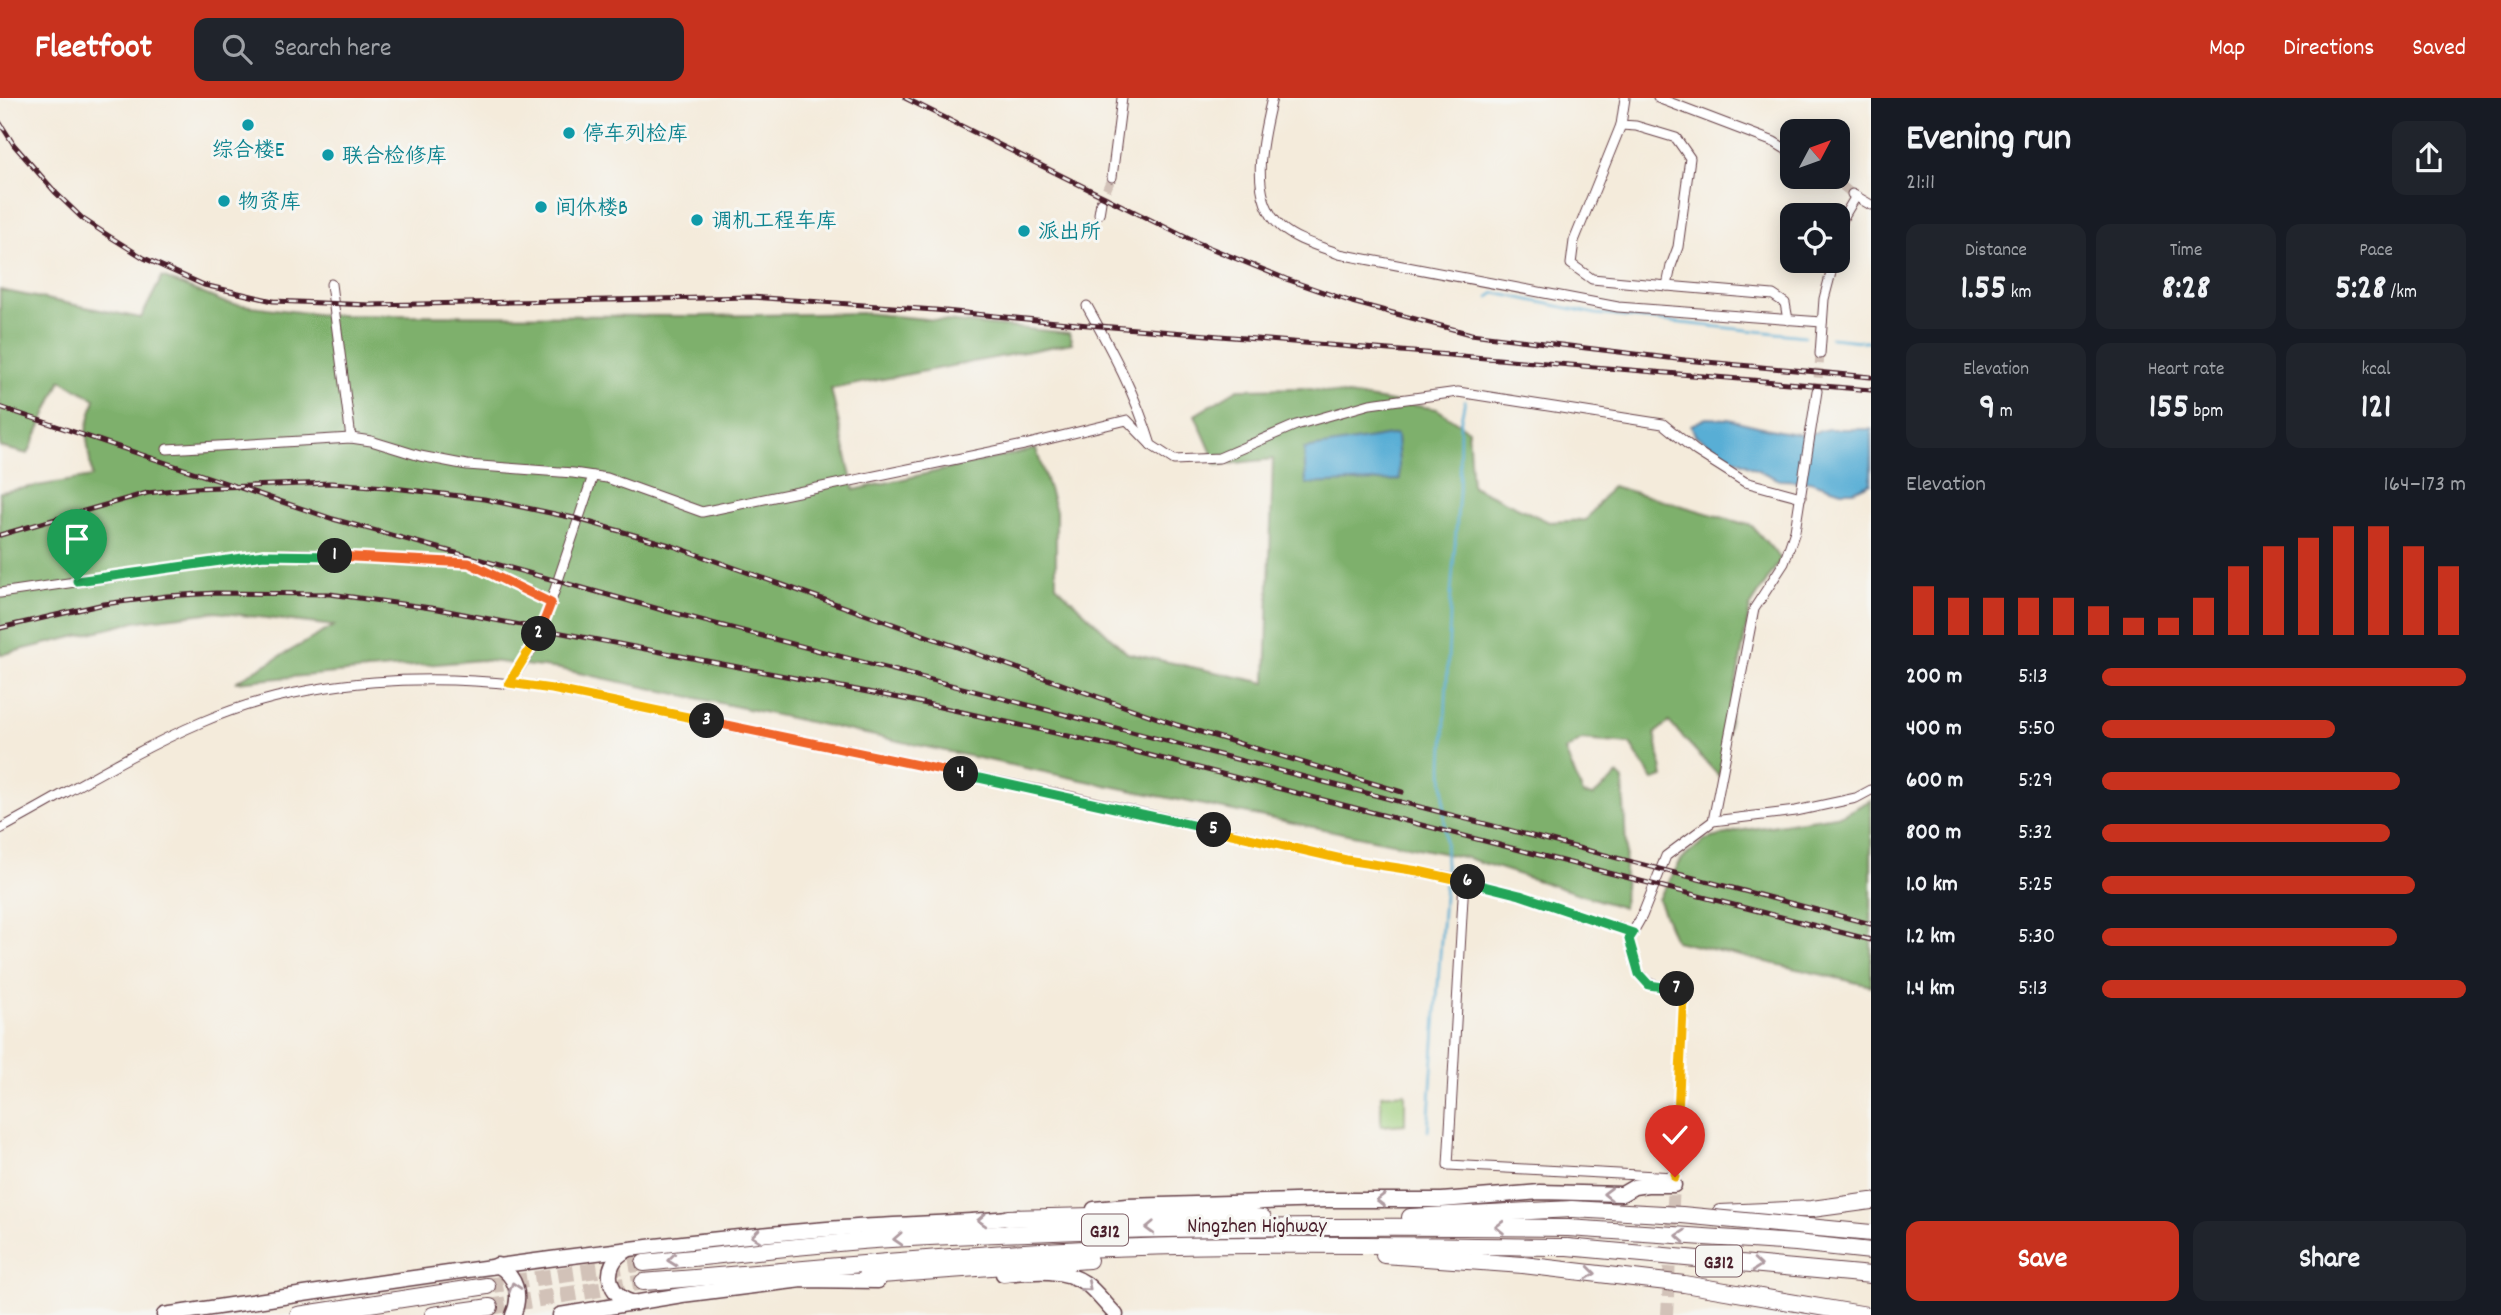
<!DOCTYPE html>
<meta charset="utf-8">
<style>
body{margin:0;font-family:Dekko,"LXGW WenKai TC",sans-serif;background:#20242c;color:#f1f3f6;height:100vh;display:flex;flex-direction:column;font-size:26px;white-space:nowrap}
*{box-sizing:border-box;margin:0}
p{font-size:23px;color:#9ea1a6}
.icon{flex:none;width:38px;height:38px;fill:none;stroke:currentColor;stroke-width:2;stroke-linecap:round;stroke-linejoin:round}
.map{position:relative;flex:1;overflow:hidden}
.sheet{display:flex;flex-direction:column;background:#171b24;width:630px}
.sheet>*{flex:none}
.needle{width:46px;rotate:49deg}
.tools{position:absolute;left:1780px;top:21px;display:grid;gap:14px}
.tools a{display:grid;place-items:center;width:70px;height:70px;border-radius:14px;background:#171b24;box-shadow:0 4px 18px #0003;font-size:35px}
.pin{position:absolute;display:grid;place-items:center;width:60px;height:60px;color:#fff;margin:-72px -30px;border-radius:50% 50% 50% 0;rotate:-45deg;box-shadow:0 0 7px #0007}
.pin .icon{rotate:45deg}
.km{position:absolute;width:35px;height:35px;margin:-18px;border-radius:50%;background:#222;color:#fff;font-size:19px;line-height:35px;text-align:center}
.round{display:grid;place-items:center;flex:none;width:74px;height:74px;border-radius:14px;background:#20242c}
.summary{display:flex;align-items:center;justify-content:space-between;height:119px;padding:0 35px}
h1{font-size:38px;font-weight:800;line-height:52px}
.stats{display:grid;grid-template-columns:repeat(3,1fr);gap:10px;height:119px;padding:7px 35px}
.stats div{display:grid;align-content:center;border-radius:14px;background:#20242c;text-align:center}
.stats b{font-size:35px;font-weight:800}
.stats small{font-size:19px;font-weight:400}
.stats p{font-size:19px}
.chart{height:196px;padding:14px 35px}
.chart p{display:flex;justify-content:space-between}
.chart svg{width:100%;height:126px;margin-top:7px;stroke:#c8321e;stroke-width:6}
.action{display:flex;gap:14px;margin-top:auto;padding:14px 35px}
.action a{flex:1;height:80px;border-radius:14px;background:#c8321e;color:#fff;font-size:28px;font-weight:800;line-height:80px;text-align:center}
.action a+a{background:#20242c;color:#f1f3f6}
ul{padding:0 35px;list-style:none;font-size:23px}
li{display:grid;grid-template-columns:112px 84px 1fr;align-items:center;height:52px}
li i{height:18px;border-radius:9px;background:#c8321e}
header{display:flex;align-items:center;gap:42px;box-sizing:border-box;height:98px;padding:0 35px;background:#c8321e;color:#fff}
header strong{font-size:33px}
nav{display:flex;gap:38px;margin-inline-start:auto;font-size:24px}
.search{width:490px;height:63px;background:#20242c;display:flex;align-items:center;gap:18px;box-sizing:border-box;padding:0 24px;border-radius:14px;color:#9ea1a6;font-size:26px}
main{display:flex;flex:1;min-height:0}
.map>svg:first-child{display:block}
.green{fill:#9ecd7c;stroke:#747654;stroke-width:2}
.forest{fill:#7eb06c;stroke:#64684c;stroke-width:2}
.water{fill:#59aed5;stroke:#526680;stroke-width:2}
.lines{fill:none;stroke-linecap:round;stroke-linejoin:round}
.stream{stroke:#59aed5;stroke-width:2.5}
.street-tunnel{stroke:#d2c2b8;stroke-width:9;stroke-dasharray:9 4.5;stroke-linecap:butt}
.secondary-tunnel{stroke:#d2c2b8;stroke-width:12;stroke-dasharray:12 6;stroke-linecap:butt}
.highway-tunnel{stroke:#d2c2b8;stroke-width:16;stroke-dasharray:16 8;stroke-linecap:butt}
.street-casing{stroke:#643e45;stroke-width:11}
.primary-casing{stroke:#643e45;stroke-width:17}
.highway-casing{stroke:#643e45;stroke-width:18}
.street{stroke:#fff;stroke-width:9}
.primary{stroke:#fff;stroke-width:14}
.highway{stroke:#fff;stroke-width:16}
.rail-casing{stroke:#4a1f2b;stroke-width:5}
.rail{stroke:#f6f6f2;stroke-width:2.5;stroke-dasharray:8;stroke-linecap:butt}
.highway-bridge-casing{stroke:#643e45;stroke-width:18;stroke-linecap:butt}
.highway-bridge{stroke:#fff;stroke-width:16}
.oneway{stroke:#ae9aa0}
.split-1-casing{stroke:#fff;stroke-width:14}
.split-2-casing{stroke:#fff;stroke-width:14}
.split-3-casing{stroke:#fff;stroke-width:14}
.split-4-casing{stroke:#fff;stroke-width:14}
.split-5-casing{stroke:#fff;stroke-width:14}
.split-6-casing{stroke:#fff;stroke-width:14}
.split-7-casing{stroke:#fff;stroke-width:14}
.split-8-casing{stroke:#fff;stroke-width:14}
.split-1{stroke:#22a559;stroke-width:9}
.split-2{stroke:#f0652b;stroke-width:9}
.split-3{stroke:#f5b400;stroke-width:9}
.split-4{stroke:#f0652b;stroke-width:9}
.split-5{stroke:#22a559;stroke-width:9}
.split-6{stroke:#f5b400;stroke-width:9}
.split-7{stroke:#22a559;stroke-width:9}
.split-8{stroke:#f5b400;stroke-width:9}
.culture-dot{fill:#0f9aa8;stroke:#f6f6f2;stroke-width:2.5}
.labels{text-anchor:middle;stroke-width:6;stroke-linejoin:round;paint-order:stroke}
.shield{fill:#f6f6f2;stroke:#7e6067;stroke-width:2}
.shield-label{font-size:19px;font-weight:bold;fill:#4a1f2b}
.culture-label{font-size:21px;fill:#0d838f;stroke:#f6f6f2;text-anchor:start}
.street-label{font-size:21px;fill:#4a1f2b;stroke:#f6f6f2}
</style>
<header>
<strong>Fleetfoot</strong>
<div class="search"><svg class="icon" aria-label="search" viewBox="0 0 24 24"><circle cx="10" cy="10" r="6"/><path d="M15 15l6 6"/></svg>Search here</div>
<nav><a>Map</a><a>Directions</a><a>Saved</a></nav>
</header>
<main>
<div class="map">
<svg width="1871" height="1217" viewBox="0 0 1871 1217">
<rect width="100%" height="100%" fill="#f6f6f2"/>
<filter id="ink" filterUnits="userSpaceOnUse"><feTurbulence type="fractalNoise" baseFrequency=".0143" numOctaves="2"/><feDisplacementMap in="SourceGraphic" scale="14" xChannelSelector="R" yChannelSelector="G"/><feConvolveMatrix kernelMatrix="1 2 1 2 8 2 1 2 1" color-interpolation-filters="sRGB"/></filter>
<filter id="wash" filterUnits="userSpaceOnUse"><feTurbulence type="fractalNoise" baseFrequency=".00686" numOctaves="4" result="noise"/><feDisplacementMap in="SourceGraphic" scale="28" xChannelSelector="R" yChannelSelector="G"/><feGaussianBlur stdDeviation="1.57" result="paint"/><feColorMatrix in="noise" values="0 0 0 0 0 0 0 0 0 0 0 0 0 0 0 0 0 1.4 0 .05"/><feComposite in="paint" operator="in"/></filter>
<g filter="url(#wash)">
<rect width="100%" height="100%" fill="#f4ebdb"/>
<path class="green" d="M1405,995V1026L1381,1028V997Z"/>
<g class="forest">
<path d="M162,179L226,205L323,217L700,218L864,215L1069,235L1072,245L831,291L854,392L1036,351L1056,413V487L1127,555L1266,585L1273,361L1217,367L1195,317L1238,291L1304,290L1437,311L1468,332L1472,388L1549,424L1586,422L1612,388L1752,428L1781,461L1750,509L1719,678L1669,624L1655,635L1663,679L1653,682L1630,646L1581,642L1565,653L1583,696L1593,698L1618,677L1623,682L1626,751L1623,810L1467,760L1129,692L560,571L481,562L235,584L334,528L215,514L139,523L0,557V394L92,379L86,333L95,301L61,282L28,356L0,349V192L141,220Z"/>
<path d="M1871,702V888L1675,843L1658,801L1682,761L1705,742L1738,733L1842,717Z"/>
</g>
<g class="water">
<path d="M1706,320L1728,321L1779,333L1804,337L1828,331H1871V385L1854,393H1841L1810,383L1779,382L1732,360L1695,337L1691,327Z"/>
<path d="M1397,336L1400,382L1306,386L1304,351Z"/>
</g>
<g class="lines">
<g class="stream">
<path d="M1489,199L1495,195L1596,216L1804,238"/>
<path d="M1831,240L1871,244"/>
<path d="M1428,1033L1446,769L1443,667L1451,496L1459,395L1460,326L1465,302"/>
</g>
</g>
</g>
<g filter="url(#ink)">
<g class="lines">
<g class="street-tunnel">
<path d="M1832,79L1852,96"/>
<path d="M1101,104L1112,79"/>
<path d="M1817,293L1820,256"/>
</g>
<path class="secondary-tunnel" d="M1667,1217L1674,1087"/>
<g class="highway-tunnel">
<path d="M487,1188L644,1165"/>
<path d="M490,1209L643,1184"/>
</g>
<g class="street-casing">
<g id="street">
<path d="M1272,0C1263,38 1247,98 1281,129C1297,143 1320,148 1339,156L1618,209L1822,224"/>
<path d="M1625,0L1621,27L1636,28L1676,40L1690,60L1678,149L1671,168L1667,188L1773,197L1785,205L1788,222"/>
<path d="M1658,0L1774,44L1792,55"/>
<path d="M1621,27L1574,143L1571,166L1592,181L1667,188"/>
<path d="M1112,79L1122,0"/>
<path d="M1852,96L1871,107"/>
<path d="M1099,116L1101,104"/>
<path d="M1838,146L1843,120L1856,98"/>
<path d="M331,186L351,340"/>
<path d="M1087,208C1112,253 1136,297 1151,347L1174,362L1219,360L1296,327L1370,306L1458,294L1663,326L1696,353L1745,384L1801,399"/>
<path d="M1820,256L1824,201L1834,163"/>
<path d="M167,351L351,340L371,343L420,358L467,367L573,375L607,380L702,414L1024,347L1127,322L1151,347"/>
<path d="M0,495L239,460L293,456L469,465L551,505"/>
<path d="M509,585L538,542L593,378"/>
<path d="M1713,723L1754,511L1784,465L1795,433L1817,293"/>
<path d="M0,731C67,695 132,654 202,624C308,578 439,574 552,591L1068,698L1346,762L1417,773L1464,782L1520,797L1633,835"/>
<path d="M1464,782L1448,1067L1675,1079L1684,892C1637,885 1641,887 1629,841L1642,818L1666,758L1713,723L1796,713L1856,700L1871,692"/>
</g>
</g>
<g class="primary-casing">
<g id="primary">
<path d="M1094,1111L1127,1108L1327,1102H1442L1540,1094L1622,1096L1634,1089L1647,1087H1674"/>
<path d="M626,1153C600,1166 607,1201 636,1205"/>
<path d="M497,1167C516,1178 522,1197 513,1217"/>
<path d="M1003,1176C1029,1174 1062,1169 1085,1185C1096,1193 1106,1207 1116,1217"/>
<path d="M164,1217C385,1184 605,1149 827,1131C890,1126 954,1126 1018,1119"/>
<path d="M560,1217L682,1197L802,1182L878,1183"/>
</g>
</g>
<g class="highway-casing">
<g id="highway">
<path d="M1720,1115L1812,1111L1871,1103"/>
<path d="M1410,1119L1572,1111"/>
<path d="M1008,1120L1220,1115L1263,1120"/>
<path d="M1384,1157L1523,1167"/>
<path d="M644,1165C726,1157 809,1146 891,1141C1117,1129 1342,1127 1568,1130"/>
<path d="M867,1178L1089,1162"/>
<path d="M643,1184C764,1175 886,1163 1007,1155C1193,1143 1381,1147 1567,1149"/>
<path d="M298,1217L487,1188"/>
<path d="M433,1217L490,1209"/>
</g>
</g>
<use href="#street" class="street"/>
<use href="#primary" class="primary"/>
<use href="#highway" class="highway"/>
<g class="rail-casing">
<g id="rail">
<path d="M905,0L1191,142L1286,181L1352,204L1471,236L1685,262L1871,279"/>
<path d="M0,25L14,47L56,95L83,121L112,140L144,160L204,187L273,203L370,207L752,199L935,212L1088,227L1871,292"/>
<path d="M0,309L333,421L666,513L1871,826"/>
<path d="M0,437L147,395L193,390L331,385L386,389L484,401L574,420L673,448L1177,627L1402,694"/>
<path d="M0,530L104,506L167,498L216,495L330,496L438,511L909,602L1117,649L1871,842"/>
</g>
</g>
<use href="#rail" class="rail"/>
<g class="highway-bridge-casing">
<g id="highway-bridge">
<path d="M1572,1111L1682,1117L1871,1135"/>
<path d="M1568,1130L1796,1145L1871,1153"/>
<path d="M1567,1149L1871,1177"/>
<path d="M1523,1167L1684,1186L1867,1217"/>
</g>
</g>
<use href="#highway-bridge" class="highway-bridge"/>
</g>
<defs><path id="oneway-chevron" d="M-2-3.5L2.5 0L-2 3.5" fill="none" stroke-width="1.6" stroke-linecap="round" stroke-linejoin="round" transform="scale(1.75)"/></defs>
<g class="oneway">
<use href="#oneway-chevron" transform="translate(1608 1096) rotate(-179)"/>
<use href="#oneway-chevron" transform="translate(1381 1102) rotate(180)"/>
<use href="#oneway-chevron" transform="translate(982 1122) rotate(177)"/>
<use href="#oneway-chevron" transform="translate(1500 1129) rotate(-179)"/>
<use href="#oneway-chevron" transform="translate(1150 1130) rotate(178)"/>
<use href="#oneway-chevron" transform="translate(756 1138) rotate(174)"/>
<use href="#oneway-chevron" transform="translate(1681 1138) rotate(-176)"/>
<use href="#oneway-chevron" transform="translate(898 1141) rotate(177)"/>
<use href="#oneway-chevron" transform="translate(672 1162) rotate(174)"/>
<use href="#oneway-chevron" transform="translate(1757 1167) rotate(5)"/>
<use href="#oneway-chevron" transform="translate(1591 1175) rotate(7)"/>
<use href="#oneway-chevron" transform="translate(514 1189) rotate(-108)"/>
<use href="#oneway-chevron" transform="translate(1087 1189) rotate(40)"/>
</g>
</g>
<g class="lines" filter="url(#ink)">
<g class="split-1-casing">
<path id="split-1" d="M77,483L264,457L335,458"/>
</g>
<g class="split-2-casing">
<path id="split-2" d="M335,458L469,465L551,505L539,536"/>
</g>
<g class="split-3-casing">
<path id="split-3" d="M539,536L509,585L552,591L707,623"/>
</g>
<g class="split-4-casing">
<path id="split-4" d="M707,623L961,676"/>
</g>
<g class="split-5-casing">
<path id="split-5" d="M961,676L1214,732"/>
</g>
<g class="split-6-casing">
<path id="split-6" d="M1214,732L1346,762L1418,773L1468,784"/>
</g>
<g class="split-7-casing">
<path id="split-7" d="M1468,784L1520,797L1633,835L1629,841L1639,876L1649,887L1677,891"/>
</g>
<g class="split-8-casing">
<path id="split-8" d="M1675,1079L1684,892L1677,891"/>
</g>
<use href="#split-1" class="split-1"/>
<use href="#split-2" class="split-2"/>
<use href="#split-3" class="split-3"/>
<use href="#split-4" class="split-4"/>
<use href="#split-5" class="split-5"/>
<use href="#split-6" class="split-6"/>
<use href="#split-7" class="split-7"/>
<use href="#split-8" class="split-8"/>
</g>
<g class="culture-dot">
<circle cx="248" cy="27" r="7"/>
<circle cx="569" cy="35" r="7"/>
<circle cx="328" cy="57" r="7"/>
<circle cx="224" cy="103" r="7"/>
<circle cx="541" cy="109" r="7"/>
<circle cx="697" cy="122" r="7"/>
<circle cx="1024" cy="133" r="7"/>
</g>
<g class="labels">
<g class="shield">
<rect x="1082" y="1116.5" width="46" height="31" rx="5"/>
<rect x="1696" y="1147.5" width="46" height="31" rx="5"/>
</g>
<g class="shield-label">
<text x="1105" y="1139">G312</text>
<text x="1719" y="1170">G312</text>
</g>
<g class="culture-label">
<text x="583" y="42">停车列检库</text>
<text x="248" y="58" text-anchor="middle">综合楼E</text>
<text x="342" y="64">联合检修库</text>
<text x="238" y="110">物资库</text>
<text x="555" y="116">间休楼B</text>
<text x="711" y="129">调机工程车库</text>
<text x="1038" y="140">派出所</text>
</g>
<g class="street-label">
<text x="1257" y="1134">Ningzhen Highway</text>
</g>
</g>
</svg>
<div class="tools">
<a><svg class="needle" viewBox="-14 -14 28 28"><path d="M0-13l5 13h-10z" fill="#e53935"/><path d="M0 13l5-13h-10z" fill="#9ea1a6"/></svg></a>
<a><svg class="icon" aria-label="locate" viewBox="0 0 24 24"><circle cx="12" cy="12" r="6"/><path d="M12 2v4M12 18v4M2 12h4M18 12h4"/></svg></a>
</div>
<div class="pin" style="left:77px;top:483px;background:#1e9e55"><svg class="icon" aria-label="arrive" viewBox="0 0 24 24"><path d="M6 21V4h12l-3 4 3 4H6"/></svg></div>
<div class="pin" style="left:1675px;top:1079px;background:#d93025"><svg class="icon" aria-label="check" viewBox="0 0 24 24"><path d="M5 12l5 5 9-10"/></svg></div>
<b class="km" style="left:335px;top:458px">1</b>
<b class="km" style="left:539px;top:536px">2</b>
<b class="km" style="left:707px;top:623px">3</b>
<b class="km" style="left:961px;top:676px">4</b>
<b class="km" style="left:1214px;top:732px">5</b>
<b class="km" style="left:1468px;top:784px">6</b>
<b class="km" style="left:1677px;top:891px">7</b>
</div>
<section class="sheet">
<div class="summary"><div><h1>Evening run</h1><p>21:11</p></div><a class="round"><svg class="icon" aria-label="share" viewBox="0 0 24 24"><path d="M12 15V3M7 8l5-5 5 5M5 13v7h14v-7"/></svg></a></div>
<div class="stats">
<div><p>Distance</p><b>1.55<small> km</small></b></div>
<div><p>Time</p><b>8:28</b></div>
<div><p>Pace</p><b>5:28<small> /km</small></b></div>
</div>
<div class="stats">
<div><p>Elevation</p><b>9<small> m</small></b></div>
<div><p>Heart rate</p><b>155<small> bpm</small></b></div>
<div><p>kcal</p><b>121</b></div>
</div>
<div class="chart"><p><span>Elevation</span>164–173 m</p>
<svg viewBox="0 0 160 44" preserveAspectRatio="none"><path d="M5 44V27M15 44V31M25 44V31M35 44V31M45 44V31M55 44V34M65 44V38M75 44V38M85 44V31M95 44V20M105 44V13M115 44V10M125 44V6M135 44V6M145 44V13M155 44V20"/></svg>
</div>
<ul>
<li><b>200 m</b>5:13<i style="width:100%"></i></li>
<li><b>400 m</b>5:50<i style="width:64%"></i></li>
<li><b>600 m</b>5:29<i style="width:82%"></i></li>
<li><b>800 m</b>5:32<i style="width:79%"></i></li>
<li><b>1.0 km</b>5:25<i style="width:86%"></i></li>
<li><b>1.2 km</b>5:30<i style="width:81%"></i></li>
<li><b>1.4 km</b>5:13<i style="width:100%"></i></li>
</ul>
<div class="action"><a>Save</a><a>Share</a></div>
</section>
</main>
